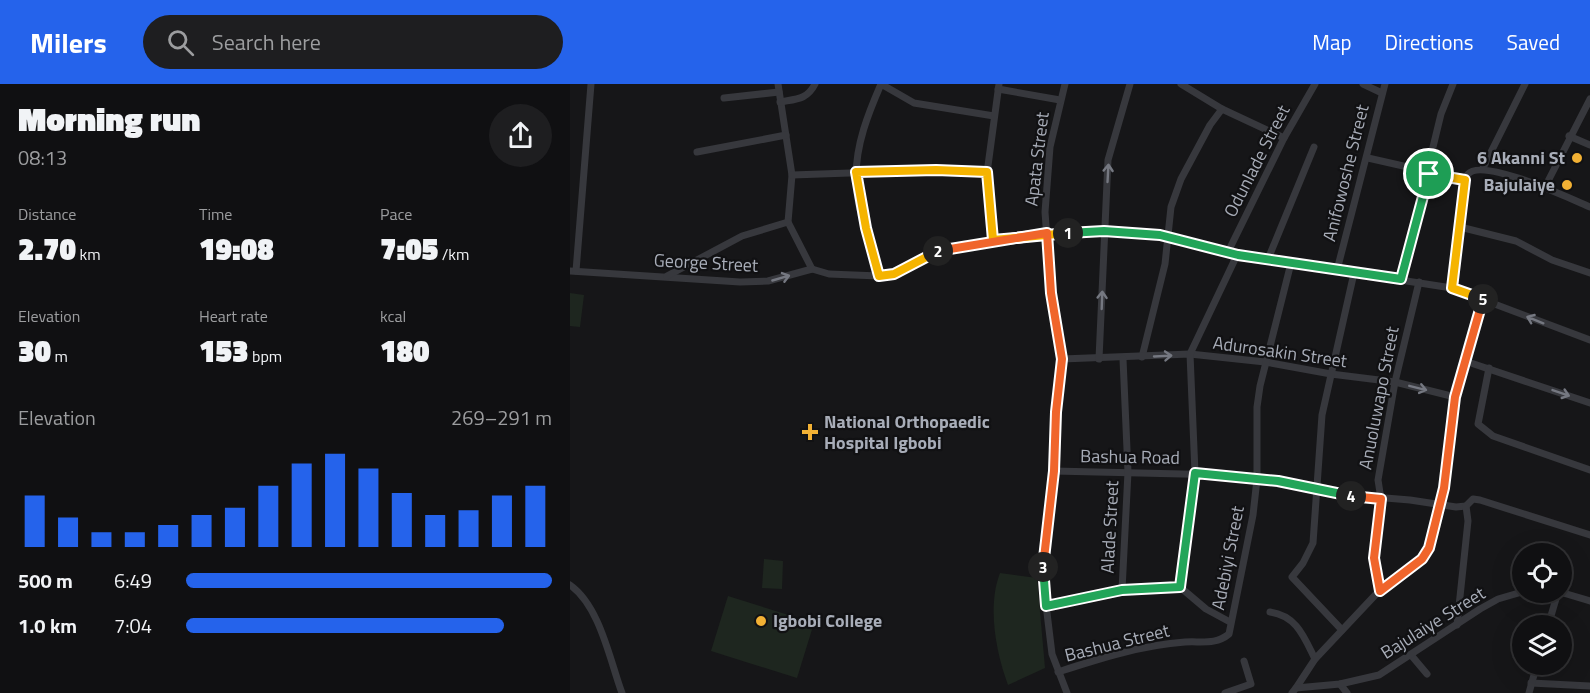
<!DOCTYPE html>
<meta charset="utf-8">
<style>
body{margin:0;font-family:"Titillium Web",sans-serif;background:#1e1e20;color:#f1f3f6;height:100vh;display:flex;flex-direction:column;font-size:22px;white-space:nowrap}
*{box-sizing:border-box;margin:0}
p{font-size:20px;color:#9c9d9f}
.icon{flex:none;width:33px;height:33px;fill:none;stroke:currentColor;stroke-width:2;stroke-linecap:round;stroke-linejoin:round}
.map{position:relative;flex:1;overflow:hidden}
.drawer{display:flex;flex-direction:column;background:#101012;width:570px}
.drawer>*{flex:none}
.controls{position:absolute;left:942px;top:459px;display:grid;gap:12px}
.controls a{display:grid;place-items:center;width:60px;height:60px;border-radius:50%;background:#101012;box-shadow:0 6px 24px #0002,0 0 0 2px #303032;font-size:30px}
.pin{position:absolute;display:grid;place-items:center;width:51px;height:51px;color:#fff;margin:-26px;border:3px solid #fff;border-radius:50%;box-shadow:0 2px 6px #0007}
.km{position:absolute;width:30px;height:30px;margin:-15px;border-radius:50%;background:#222;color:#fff;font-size:16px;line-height:30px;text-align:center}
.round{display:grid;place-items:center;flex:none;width:63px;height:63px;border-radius:32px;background:#1e1e20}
.head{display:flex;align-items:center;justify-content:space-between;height:102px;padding:0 18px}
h1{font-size:33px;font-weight:800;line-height:45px}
.figures{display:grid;grid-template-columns:repeat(3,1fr);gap:9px;height:102px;padding:6px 18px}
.figures div{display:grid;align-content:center}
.figures b{font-size:30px;font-weight:800}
.figures small{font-size:16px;font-weight:400}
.figures p{font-size:16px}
.chart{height:168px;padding:12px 18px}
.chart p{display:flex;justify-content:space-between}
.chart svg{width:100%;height:108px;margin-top:6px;stroke:#2563eb;stroke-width:6}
ul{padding:0 18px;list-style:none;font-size:20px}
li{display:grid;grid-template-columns:96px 72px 1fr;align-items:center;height:45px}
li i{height:15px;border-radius:8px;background:#2563eb}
header{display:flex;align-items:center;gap:36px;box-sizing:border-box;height:84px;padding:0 30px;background:#2563eb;color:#fff}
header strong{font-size:28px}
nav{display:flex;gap:33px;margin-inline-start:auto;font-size:21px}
.search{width:420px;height:54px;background:#1e1e20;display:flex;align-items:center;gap:15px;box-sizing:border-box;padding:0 21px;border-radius:33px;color:#9c9d9f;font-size:22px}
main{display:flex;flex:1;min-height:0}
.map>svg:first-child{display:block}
.green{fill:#1e261f}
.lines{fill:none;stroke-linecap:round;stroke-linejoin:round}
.minor{stroke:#37383d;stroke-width:7}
.oneway{stroke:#757881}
.split-1-casing{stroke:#fff;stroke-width:12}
.split-2-casing{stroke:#fff;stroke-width:12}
.split-3-casing{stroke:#fff;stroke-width:12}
.split-4-casing{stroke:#fff;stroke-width:12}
.split-5-casing{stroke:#fff;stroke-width:12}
.split-6-casing{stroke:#fff;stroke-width:12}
.split-1{stroke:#22a559;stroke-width:8}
.split-2{stroke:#f5b400;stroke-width:8}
.split-3{stroke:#f0652b;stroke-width:8}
.split-4{stroke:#22a559;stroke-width:8}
.split-5{stroke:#f0652b;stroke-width:8}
.split-6{stroke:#f5b400;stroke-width:8}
.poi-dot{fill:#f2b134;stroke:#111113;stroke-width:2}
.labels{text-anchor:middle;stroke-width:4.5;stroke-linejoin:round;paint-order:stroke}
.poi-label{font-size:18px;font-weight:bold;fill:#a8adb8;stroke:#111113;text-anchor:end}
.street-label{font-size:18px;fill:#a8adb8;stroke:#111113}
</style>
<header>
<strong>Milers</strong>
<div class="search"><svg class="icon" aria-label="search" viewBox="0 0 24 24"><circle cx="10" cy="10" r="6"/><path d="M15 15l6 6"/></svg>Search here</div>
<nav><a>Map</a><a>Directions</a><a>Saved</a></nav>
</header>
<main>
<section class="drawer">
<div class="head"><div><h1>Morning run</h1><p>08:13</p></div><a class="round"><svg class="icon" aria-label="share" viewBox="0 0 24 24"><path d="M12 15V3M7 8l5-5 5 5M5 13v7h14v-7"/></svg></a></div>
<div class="figures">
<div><p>Distance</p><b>2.70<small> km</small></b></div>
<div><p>Time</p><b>19:08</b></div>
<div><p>Pace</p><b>7:05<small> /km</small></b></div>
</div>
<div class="figures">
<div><p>Elevation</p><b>30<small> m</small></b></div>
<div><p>Heart rate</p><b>153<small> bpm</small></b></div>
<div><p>kcal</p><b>180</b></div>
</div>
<div class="chart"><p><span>Elevation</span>269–291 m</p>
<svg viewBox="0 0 160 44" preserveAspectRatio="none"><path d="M5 44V23M15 44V32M25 44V38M35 44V38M45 44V35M55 44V31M65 44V28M75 44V19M85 44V10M95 44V6M105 44V12M115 44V22M125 44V31M135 44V29M145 44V23M155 44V19"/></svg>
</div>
<ul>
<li><b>500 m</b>6:49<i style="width:100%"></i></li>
<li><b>1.0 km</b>7:04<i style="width:87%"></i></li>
</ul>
</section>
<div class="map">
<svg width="1020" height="609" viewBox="0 0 1020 609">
<rect width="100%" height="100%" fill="#161618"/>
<g class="green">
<path d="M0,209L14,211L10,243L0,242Z"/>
<path d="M194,475L213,477L212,505L192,504Z"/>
<path d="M430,489L467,494L475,584L438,601C426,569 417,522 430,489Z"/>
<path d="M158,512L244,539L227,594L141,567Z"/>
</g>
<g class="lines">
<g class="minor">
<path d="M208,0L222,91L218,138L242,185"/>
<path d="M311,0L344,19L424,32"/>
<path d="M495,0L480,63L475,128L481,209L492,275L473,496L482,570L497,609"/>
<path d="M611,0L652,25L714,54"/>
<path d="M793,0L812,9"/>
<path d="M428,5L490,16"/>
<path d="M154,14L209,8"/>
<path d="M210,18C226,15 237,16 245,0"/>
<path d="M999,52L1020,61"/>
<path d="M127,68L216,51"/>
<path d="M798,74L895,96"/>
<path d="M913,84L955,0"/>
<path d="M222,91L366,86L417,89"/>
<path d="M975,103L1020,15"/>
<path d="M890,143L946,157L982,176L1020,189"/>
<path d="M423,156L417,89L429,0"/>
<path d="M658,168L714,54L745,0"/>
<path d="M698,175L744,63"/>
<path d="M767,186L815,0"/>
<path d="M0,187L170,198L198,197L242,185L259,190L309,192L324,190L363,168L477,149L534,148L590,151L667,171L882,204L1020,256"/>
<path d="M6,187L21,0"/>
<path d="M97,192L172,152L218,138"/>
<path d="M309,192C301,165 285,121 286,93C286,60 298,30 311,0"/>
<path d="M831,195L871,30L883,0"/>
<path d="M882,204C885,184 889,100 898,90C912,73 1001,115 1020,123"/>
<path d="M572,273L595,180L601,123L611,95L640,41L652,25"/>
<path d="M492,275L620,270L695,278L761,290L825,298L885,313"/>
<path d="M529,275L538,76L560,0"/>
<path d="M895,277L1020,319"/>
<path d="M919,284L908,340L923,352L1020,386"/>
<path d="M484,387L655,391L708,397L779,411L840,416L886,423L896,422L903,415L910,416L1020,451"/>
<path d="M0,501C30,522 40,577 52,609"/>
<path d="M610,503L625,389L620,270L667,171"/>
<path d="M552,506L558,388L553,275"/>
<path d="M809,507L804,484L811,415L808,396L825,298L849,198"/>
<path d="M990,508L1020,517"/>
<path d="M476,521L552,506L610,503L636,525L660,538"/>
<path d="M700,528C727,532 734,553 745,575"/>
<path d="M887,541L898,437L896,422"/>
<path d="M978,542L988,508"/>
<path d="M772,546L722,493L733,479L743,459L752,331L784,189"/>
<path d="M841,571L857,590"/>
<path d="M488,588C528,575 572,561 615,558C631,557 646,561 659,550L683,431L687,395V323L690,302L721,179"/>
<path d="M961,599L1020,602"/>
<path d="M770,600L777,609"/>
<path d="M726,604L745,575L809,507L852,475L859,464L874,404L885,313L913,215"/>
<path d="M655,609L681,600L674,577"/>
<path d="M722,609L726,604L770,600L809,591L910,525L928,515L952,508"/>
<path d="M959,609L967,580"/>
</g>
</g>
<defs><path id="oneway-shaft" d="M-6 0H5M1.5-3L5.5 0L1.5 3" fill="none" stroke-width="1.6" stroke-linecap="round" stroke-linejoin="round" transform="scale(1.5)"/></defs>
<g class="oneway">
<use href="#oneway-shaft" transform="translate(538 89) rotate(-87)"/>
<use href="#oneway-shaft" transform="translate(211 194) rotate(-16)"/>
<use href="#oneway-shaft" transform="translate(532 216) rotate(-88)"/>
<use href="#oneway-shaft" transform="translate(965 236) rotate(-158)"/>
<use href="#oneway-shaft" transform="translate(593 272) rotate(-3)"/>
<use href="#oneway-shaft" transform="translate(848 304) rotate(14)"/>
<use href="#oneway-shaft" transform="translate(991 309) rotate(19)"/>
</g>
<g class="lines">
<g class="split-1-casing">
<path id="split-1" d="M498,149L534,147L590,151L668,171L831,195L859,90"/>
</g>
<g class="split-2-casing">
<path id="split-2" d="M368,167L324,190L309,192L296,144L286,88L366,86L417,88L423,156L498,149"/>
</g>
<g class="split-3-casing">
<path id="split-3" d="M368,167L477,149L481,209L492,275L486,328L484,387L473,483"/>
</g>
<g class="split-4-casing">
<path id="split-4" d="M473,483L476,522L552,506L610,503L625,389L708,397L781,412"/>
</g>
<g class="split-5-casing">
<path id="split-5" d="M781,412L811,415L804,474L810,507L852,475L859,464L874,404L885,313L913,215"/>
</g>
<g class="split-6-casing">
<path id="split-6" d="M859,90L895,96L882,204L913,215"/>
</g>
<use href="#split-1" class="split-1"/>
<use href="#split-2" class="split-2"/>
<use href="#split-3" class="split-3"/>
<use href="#split-4" class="split-4"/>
<use href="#split-5" class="split-5"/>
<use href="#split-6" class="split-6"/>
</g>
<g class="poi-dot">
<circle cx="1007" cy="74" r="6"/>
<circle cx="997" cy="101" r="6"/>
<path d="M237 339h6v6h6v6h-6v6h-6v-6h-6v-6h6z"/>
<circle cx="191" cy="537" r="6"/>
</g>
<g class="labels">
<g class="poi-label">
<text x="995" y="80">6 Akanni St</text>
<text x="985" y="107">Bajulaiye</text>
<text x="254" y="344" text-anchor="start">National Orthopaedic<tspan x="254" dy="21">Hospital Igbobi</tspan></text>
<text x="203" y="543" text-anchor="start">Igbobi College</text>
</g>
<g class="street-label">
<text transform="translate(467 75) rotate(-83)" y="6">Apata Street</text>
<text transform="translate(687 77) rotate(-63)" y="6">Odunlade Street</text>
<text transform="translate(776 89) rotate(-76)" y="6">Anifowoshe Street</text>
<text transform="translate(136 179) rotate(3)" y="6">George Street</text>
<text transform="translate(710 268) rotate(8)" y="6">Adurosakin Street</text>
<text transform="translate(809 314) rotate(-79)" y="6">Anuoluwapo Street</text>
<text transform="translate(560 373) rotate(1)" y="6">Bashua Road</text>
<text transform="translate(540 443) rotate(-87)" y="6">Alade Street</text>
<text transform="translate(658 474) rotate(-79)" y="6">Adebiyi Street</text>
<text transform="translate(863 539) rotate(-32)" y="6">Bajulaiye Street</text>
<text transform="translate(547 559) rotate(-14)" y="6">Bashua Street</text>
</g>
</g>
</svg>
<div class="controls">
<a><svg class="icon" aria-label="locate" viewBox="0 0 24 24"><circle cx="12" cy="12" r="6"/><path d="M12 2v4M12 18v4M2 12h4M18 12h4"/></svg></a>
<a><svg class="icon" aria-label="layers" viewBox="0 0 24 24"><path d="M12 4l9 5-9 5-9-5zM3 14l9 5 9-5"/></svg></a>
</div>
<div class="pin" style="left:859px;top:90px;background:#1e9e55"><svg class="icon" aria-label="arrive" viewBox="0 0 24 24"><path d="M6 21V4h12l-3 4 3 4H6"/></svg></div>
<b class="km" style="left:498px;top:149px">1</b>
<b class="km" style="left:368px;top:167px">2</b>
<b class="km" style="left:473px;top:483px">3</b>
<b class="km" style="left:781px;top:412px">4</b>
<b class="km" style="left:913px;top:215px">5</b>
</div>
</main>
